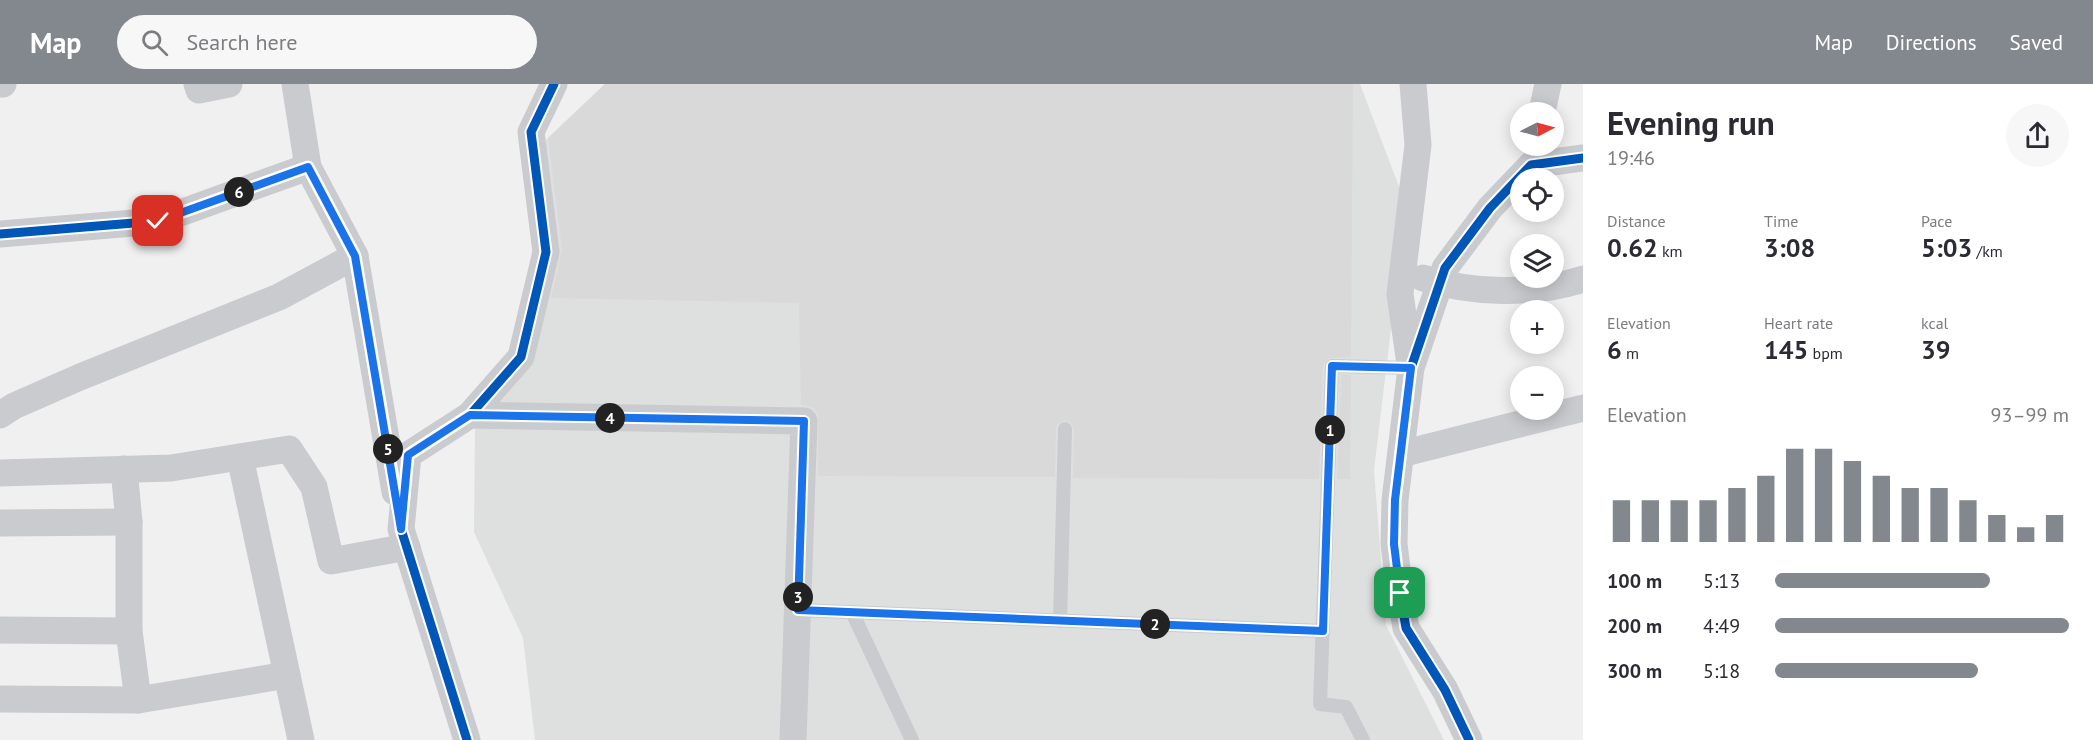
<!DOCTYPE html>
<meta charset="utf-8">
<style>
body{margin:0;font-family:"PT Sans",sans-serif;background:#f7f7f7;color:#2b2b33;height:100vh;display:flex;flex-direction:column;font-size:22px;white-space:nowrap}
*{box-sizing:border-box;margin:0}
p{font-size:20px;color:#7c7c81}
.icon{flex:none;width:33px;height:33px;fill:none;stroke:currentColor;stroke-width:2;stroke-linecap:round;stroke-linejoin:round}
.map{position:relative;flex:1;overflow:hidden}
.details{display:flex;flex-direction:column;background:#fff;width:510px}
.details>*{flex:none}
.needle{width:39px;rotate:84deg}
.tools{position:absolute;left:1510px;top:18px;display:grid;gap:12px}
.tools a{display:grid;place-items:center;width:54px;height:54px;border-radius:50%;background:#fff;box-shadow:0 3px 15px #0003;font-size:30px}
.pin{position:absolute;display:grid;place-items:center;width:51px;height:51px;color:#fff;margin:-26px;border-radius:12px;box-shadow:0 3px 9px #0006}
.km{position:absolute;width:30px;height:30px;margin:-15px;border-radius:50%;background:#222;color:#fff;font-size:16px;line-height:30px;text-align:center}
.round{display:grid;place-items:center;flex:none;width:63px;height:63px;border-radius:32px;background:#f7f7f7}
.overview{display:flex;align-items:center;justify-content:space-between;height:102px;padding:0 24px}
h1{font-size:33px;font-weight:700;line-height:45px}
.stats{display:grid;grid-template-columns:repeat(3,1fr);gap:9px;height:102px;padding:6px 24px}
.stats div{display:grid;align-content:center}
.stats b{font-size:26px;font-weight:700}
.stats small{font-size:16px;font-weight:400}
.stats p{font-size:16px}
.chart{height:168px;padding:12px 24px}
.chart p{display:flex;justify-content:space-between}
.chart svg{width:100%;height:108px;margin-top:6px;stroke:#83888e;stroke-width:6}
ul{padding:0 24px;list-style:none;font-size:20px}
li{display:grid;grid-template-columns:96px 72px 1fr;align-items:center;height:45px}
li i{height:15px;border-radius:8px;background:#83888e}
header{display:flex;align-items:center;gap:36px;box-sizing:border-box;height:84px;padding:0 30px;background:#83888e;color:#fff}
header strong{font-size:28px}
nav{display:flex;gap:33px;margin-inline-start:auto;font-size:21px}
.search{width:420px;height:54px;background:#f7f7f7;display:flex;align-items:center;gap:15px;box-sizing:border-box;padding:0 21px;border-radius:33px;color:#7c7c81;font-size:22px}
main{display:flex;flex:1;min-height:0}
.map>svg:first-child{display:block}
.education{fill:#dedfdf}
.building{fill:#d9d9da}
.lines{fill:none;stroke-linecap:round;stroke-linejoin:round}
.lane{stroke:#cacbce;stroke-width:14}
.street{stroke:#cacbce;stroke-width:27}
.cycleway-casing{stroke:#fff;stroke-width:13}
.cycleway{stroke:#0057b8;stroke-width:9}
.route-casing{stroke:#fff;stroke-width:12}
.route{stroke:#1a73e8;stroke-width:8}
</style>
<header>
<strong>Map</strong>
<div class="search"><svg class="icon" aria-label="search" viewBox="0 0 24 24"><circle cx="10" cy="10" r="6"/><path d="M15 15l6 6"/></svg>Search here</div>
<nav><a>Map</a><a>Directions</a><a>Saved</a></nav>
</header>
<main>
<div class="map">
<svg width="1583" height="656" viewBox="0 0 1583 656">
<rect width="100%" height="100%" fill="#f0f0f0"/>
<path class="education" d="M605,0H1360L1406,121L1374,386L1386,541L1444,656H535L523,554L474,448L475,344L546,214V56Z"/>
<g class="building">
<path d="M605,0H1353L1351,273L1328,274L1323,281L1319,395L1073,394L1074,345L1070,338L1065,336L1058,340L1056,344L1055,393L818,392V330L812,323L801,321L799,219L551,214L562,166L548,54Z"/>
<path d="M1341,291H1351L1350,395H1337Z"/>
</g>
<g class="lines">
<g class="lane">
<path d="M798,526L1323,547"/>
<path d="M852,528L912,656"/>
<path d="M1060,537L1065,345"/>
<path d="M1363,656L1346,623L1320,620L1332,282L1411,284"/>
</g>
<g class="street">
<path d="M0,0H3"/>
<path d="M197,0L199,6L229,0"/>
<path d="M295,0L308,83"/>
<path d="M1542,28L1548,0"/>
<path d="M0,150L158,137L308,83L355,172L395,408"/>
<path d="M1423,194C1472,210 1534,211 1583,195"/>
<path d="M1410,280L1400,210L1418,61L1413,0"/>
<path d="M0,331L14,322L80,293L279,213L355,172"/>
<path d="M470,331L804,337L793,656"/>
<path d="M1401,370L1583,324"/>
<path d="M240,373L301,656"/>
<path d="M124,385L129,438V547L138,616"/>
<path d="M0,389L171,384L289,365L314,403L331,477L407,463"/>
<path d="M0,439L129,438"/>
<path d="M0,546L129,547"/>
<path d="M0,615L138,616L287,591"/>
<path d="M467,656L401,445L408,371L470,331L521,273L546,168L531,48L554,0"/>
<path d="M1469,656L1445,606L1406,544L1400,509L1394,460L1395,416L1411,284L1445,184L1490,124L1531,81L1583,74"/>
</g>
<g class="cycleway-casing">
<g id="cycleway">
<path d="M0,150L158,137L308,83L355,172L398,424"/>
<path d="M467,656L401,445L408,371L470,331L521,273L546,168L531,48L554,0"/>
<path d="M1469,656L1445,606L1406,544L1400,509L1394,460L1395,416L1411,284L1445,184L1490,124L1531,81L1583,74"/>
</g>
</g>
<use href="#cycleway" class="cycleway"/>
</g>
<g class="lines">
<g class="route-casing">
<path id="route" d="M158,137L308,83L355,172L401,445L408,371L470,331L804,337L798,526L1323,547L1332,282L1411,284L1395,416L1394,460L1400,509"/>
</g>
<use href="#route" class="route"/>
</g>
</svg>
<div class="tools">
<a><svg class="needle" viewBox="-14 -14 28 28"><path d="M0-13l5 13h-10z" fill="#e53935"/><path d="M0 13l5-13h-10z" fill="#7c7c81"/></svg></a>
<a><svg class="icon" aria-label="locate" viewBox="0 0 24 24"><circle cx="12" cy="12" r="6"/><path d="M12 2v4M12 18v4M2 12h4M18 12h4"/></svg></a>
<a><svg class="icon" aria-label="layers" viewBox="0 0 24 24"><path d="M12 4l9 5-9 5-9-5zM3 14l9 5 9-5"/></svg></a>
<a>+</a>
<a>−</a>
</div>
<div class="pin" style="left:1400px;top:509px;background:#1e9e55"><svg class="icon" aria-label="arrive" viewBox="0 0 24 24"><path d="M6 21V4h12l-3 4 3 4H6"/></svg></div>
<div class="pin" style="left:158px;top:137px;background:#d93025"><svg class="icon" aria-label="check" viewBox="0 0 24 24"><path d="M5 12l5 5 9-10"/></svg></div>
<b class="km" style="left:1330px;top:346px">1</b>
<b class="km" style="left:1155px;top:540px">2</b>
<b class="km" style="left:798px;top:513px">3</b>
<b class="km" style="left:610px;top:334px">4</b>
<b class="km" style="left:388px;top:365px">5</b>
<b class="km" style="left:239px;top:108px">6</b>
</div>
<section class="details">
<div class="overview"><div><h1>Evening run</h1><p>19:46</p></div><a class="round"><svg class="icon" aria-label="share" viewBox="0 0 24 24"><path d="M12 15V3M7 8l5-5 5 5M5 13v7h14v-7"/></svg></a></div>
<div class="stats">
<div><p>Distance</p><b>0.62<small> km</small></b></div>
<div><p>Time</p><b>3:08</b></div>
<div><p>Pace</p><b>5:03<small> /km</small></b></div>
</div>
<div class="stats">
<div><p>Elevation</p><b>6<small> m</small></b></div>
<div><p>Heart rate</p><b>145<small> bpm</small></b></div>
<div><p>kcal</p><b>39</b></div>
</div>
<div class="chart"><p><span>Elevation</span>93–99 m</p>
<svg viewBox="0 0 160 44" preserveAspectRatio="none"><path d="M5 44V27M15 44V27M25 44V27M35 44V27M45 44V22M55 44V17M65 44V6M75 44V6M85 44V11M95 44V17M105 44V22M115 44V22M125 44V27M135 44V33M145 44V38M155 44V33"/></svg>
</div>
<ul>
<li><b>100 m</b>5:13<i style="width:73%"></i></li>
<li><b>200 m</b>4:49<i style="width:100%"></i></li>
<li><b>300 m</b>5:18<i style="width:69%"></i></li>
</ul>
</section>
</main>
